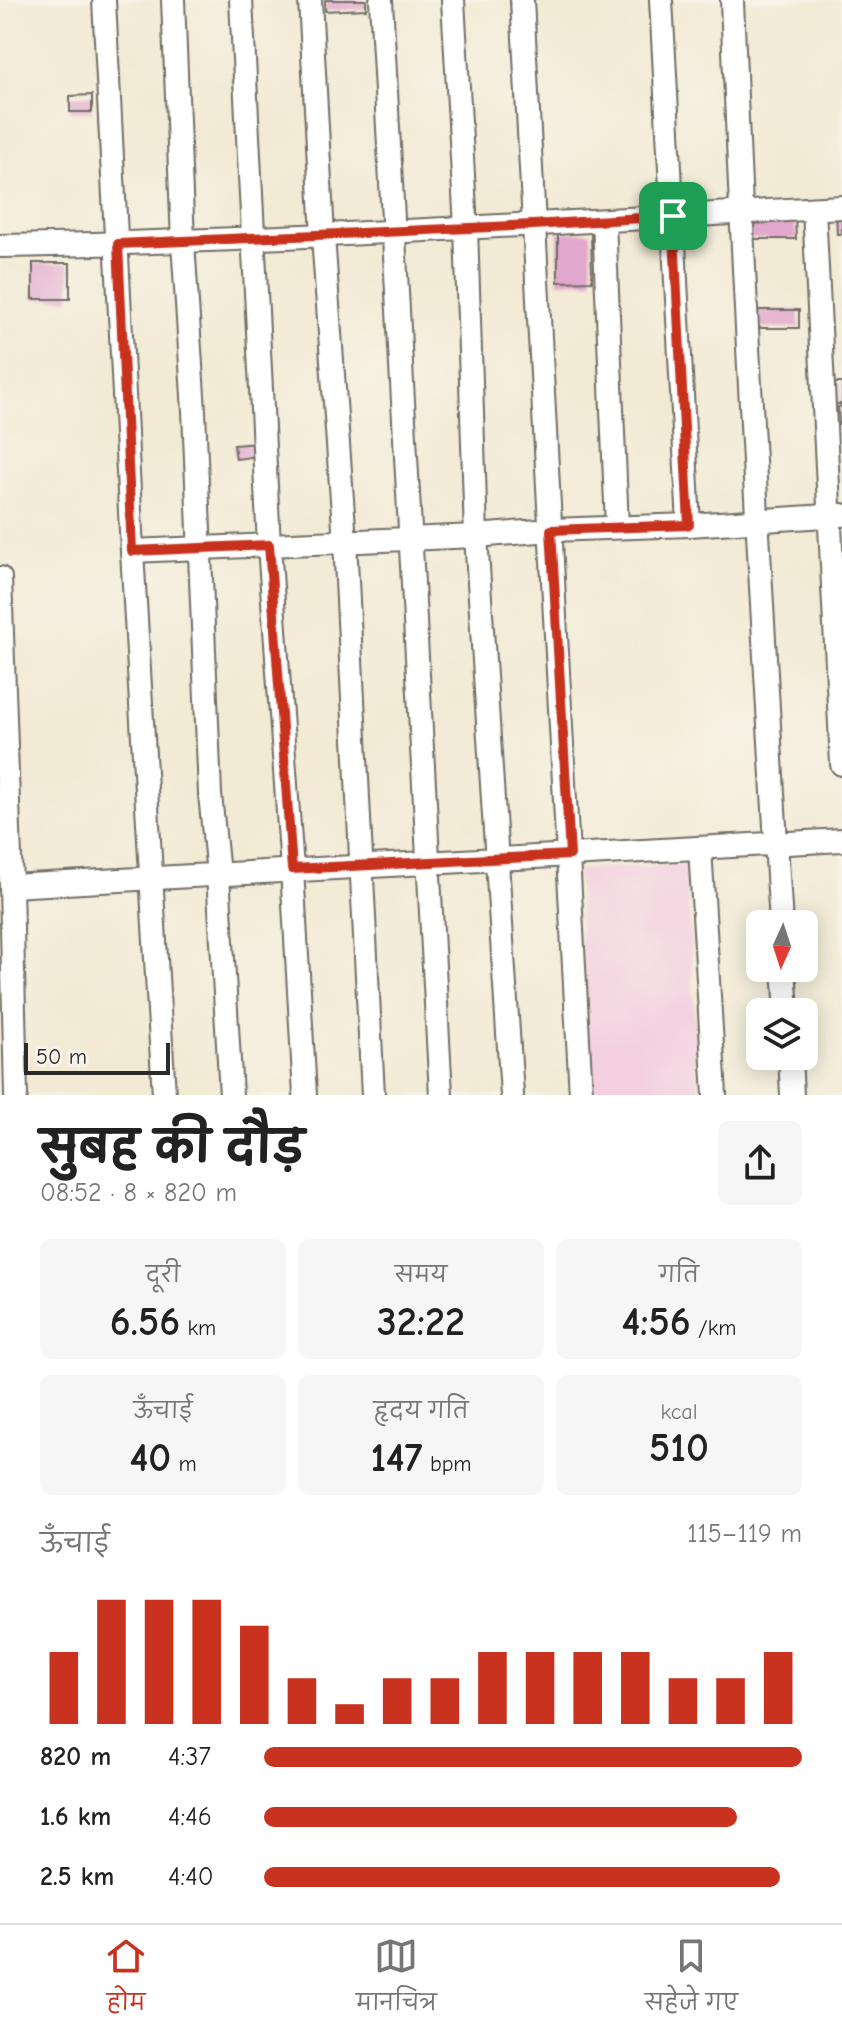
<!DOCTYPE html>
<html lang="hi">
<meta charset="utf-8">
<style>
body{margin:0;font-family:"Comic Neue","Playpen Sans Deva",sans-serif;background:#f6f6f6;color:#222;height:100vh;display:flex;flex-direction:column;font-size:30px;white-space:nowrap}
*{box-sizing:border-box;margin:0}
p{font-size:26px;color:#767676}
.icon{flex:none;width:44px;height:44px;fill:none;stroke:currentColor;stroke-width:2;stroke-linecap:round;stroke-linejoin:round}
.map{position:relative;height:1095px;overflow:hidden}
.details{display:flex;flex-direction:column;background:#fff;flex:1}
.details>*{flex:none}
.needle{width:52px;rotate:183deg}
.buttons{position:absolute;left:746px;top:910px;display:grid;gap:16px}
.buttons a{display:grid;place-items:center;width:72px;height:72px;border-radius:12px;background:#fff;box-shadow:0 4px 20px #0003;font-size:40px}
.scale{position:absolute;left:24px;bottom:20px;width:146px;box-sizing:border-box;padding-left:8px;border:4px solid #2b2b2b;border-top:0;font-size:22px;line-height:28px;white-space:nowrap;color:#2b2b2b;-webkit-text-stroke:6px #f7f3e8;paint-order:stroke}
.pin{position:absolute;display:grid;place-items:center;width:68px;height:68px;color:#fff;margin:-34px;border-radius:16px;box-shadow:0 4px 12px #0006}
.round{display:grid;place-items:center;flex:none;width:84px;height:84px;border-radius:12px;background:#f6f6f6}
.overview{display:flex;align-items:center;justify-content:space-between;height:136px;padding:0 40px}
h1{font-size:44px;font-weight:700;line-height:60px}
.metrics{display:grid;grid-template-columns:repeat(3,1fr);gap:12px;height:136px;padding:8px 40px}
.metrics div{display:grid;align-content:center;border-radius:12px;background:#f6f6f6;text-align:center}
.metrics b{font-size:40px;font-weight:700}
.metrics small{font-size:22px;font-weight:400}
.metrics p{font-size:22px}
.chart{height:224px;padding:16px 40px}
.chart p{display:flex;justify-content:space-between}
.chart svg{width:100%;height:144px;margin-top:8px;stroke:#c8321e;stroke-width:6}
ul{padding:0 40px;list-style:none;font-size:26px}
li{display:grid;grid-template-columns:128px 96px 1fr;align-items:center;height:60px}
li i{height:20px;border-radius:10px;background:#c8321e}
.menu{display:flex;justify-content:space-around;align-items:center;height:112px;border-top:2px solid #e0e0e0;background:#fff;font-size:22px;color:#767676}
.menu a{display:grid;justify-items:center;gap:4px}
.menu .on{color:#c8321e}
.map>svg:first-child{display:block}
.built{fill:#f3cfe0}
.building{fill:#e1a7cc}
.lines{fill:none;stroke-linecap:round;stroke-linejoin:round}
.minor-casing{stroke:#716e66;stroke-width:26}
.minor{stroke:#fff;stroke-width:22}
.route-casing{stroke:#fff;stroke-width:16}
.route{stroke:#c8321e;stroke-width:10}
</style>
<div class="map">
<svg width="842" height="1095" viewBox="0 0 842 1095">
<rect width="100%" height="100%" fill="#f7f3e8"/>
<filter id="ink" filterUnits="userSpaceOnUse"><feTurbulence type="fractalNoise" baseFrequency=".0125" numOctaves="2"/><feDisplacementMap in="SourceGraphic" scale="16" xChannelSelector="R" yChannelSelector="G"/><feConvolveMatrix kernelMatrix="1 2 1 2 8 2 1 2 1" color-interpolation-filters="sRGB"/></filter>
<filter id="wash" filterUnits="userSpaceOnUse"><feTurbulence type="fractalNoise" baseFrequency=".006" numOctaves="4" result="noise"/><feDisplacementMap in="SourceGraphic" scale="32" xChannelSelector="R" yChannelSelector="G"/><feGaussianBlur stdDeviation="1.8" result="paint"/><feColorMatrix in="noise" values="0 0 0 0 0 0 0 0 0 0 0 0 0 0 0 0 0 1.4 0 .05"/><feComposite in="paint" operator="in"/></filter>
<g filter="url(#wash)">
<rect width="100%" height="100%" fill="#f2ead4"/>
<path class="built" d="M686,864L699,1095H589L577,870Z"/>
<g id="blocks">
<g class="building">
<path d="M325,0H366V9L325,11Z"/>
<path d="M92,95V112H70V96Z"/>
<path d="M836,211H842V234H837Z"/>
<path d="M795,217L796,239H748V218Z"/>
<path d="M558,232H591L592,281L558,282Z"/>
<rect x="33" y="263" width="37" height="36"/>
<path d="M754,310H799V328H755Z"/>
<path d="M834,383H842V404H835Z"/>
<path d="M842,406V425H839L838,407Z"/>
<path d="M258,443L259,456L236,459L234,445Z"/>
</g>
</g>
</g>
<g filter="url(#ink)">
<use href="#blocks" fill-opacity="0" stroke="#716e66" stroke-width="2"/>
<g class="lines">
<g class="minor-casing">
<g id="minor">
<path d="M104,0L132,551L164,1095"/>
<path d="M173,0L183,242L194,411L210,794L218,874L231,1095"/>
<path d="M241,0L269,545L292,869L305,1095"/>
<path d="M310,0L323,236L345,541L373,1095"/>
<path d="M381,0L441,1095"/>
<path d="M453,0L466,228L476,536L512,1095"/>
<path d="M522,0C539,365 563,730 581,1095"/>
<path d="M661,0L689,525"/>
<path d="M732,0C744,308 762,616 781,924"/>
<path d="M814,209L842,764"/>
<path d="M604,221L617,527"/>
<path d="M0,246C281,241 561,222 842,207"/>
<path d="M132,551L476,536L551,530L689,525L842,515"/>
<path d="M0,578L11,886L16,1095"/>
<path d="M700,848L715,1095"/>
<path d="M11,886L842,840"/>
<path d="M784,968L787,1012"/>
<path d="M790,1056L792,1095"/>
</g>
</g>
<use href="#minor" class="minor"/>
</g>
</g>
<g class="lines" filter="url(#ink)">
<g class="route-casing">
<path id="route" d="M673,216L689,525L551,530L570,855L292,869L269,545L132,551L118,244L533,225Z"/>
</g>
<use href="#route" class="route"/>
</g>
</svg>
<div class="buttons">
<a><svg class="needle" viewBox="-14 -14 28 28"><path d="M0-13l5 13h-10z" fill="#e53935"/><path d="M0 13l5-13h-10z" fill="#767676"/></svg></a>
<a><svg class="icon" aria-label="layers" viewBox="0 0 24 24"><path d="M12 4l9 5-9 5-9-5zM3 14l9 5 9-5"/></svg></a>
</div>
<div class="scale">50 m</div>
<div class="pin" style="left:673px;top:216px;background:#1e9e55"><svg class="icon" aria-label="arrive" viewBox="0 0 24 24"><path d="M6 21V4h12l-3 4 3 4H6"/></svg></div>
</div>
<section class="details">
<div class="overview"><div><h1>सुबह की दौड़</h1><p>08:52 · 8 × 820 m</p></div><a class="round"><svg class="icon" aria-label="share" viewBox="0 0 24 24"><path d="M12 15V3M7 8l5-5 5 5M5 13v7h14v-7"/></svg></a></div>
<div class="metrics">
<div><p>दूरी</p><b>6.56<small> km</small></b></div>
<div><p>समय</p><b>32:22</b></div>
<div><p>गति</p><b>4:56<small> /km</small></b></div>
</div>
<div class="metrics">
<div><p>ऊँचाई</p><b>40<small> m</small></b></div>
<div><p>हृदय गति</p><b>147<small> bpm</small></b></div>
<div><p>kcal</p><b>510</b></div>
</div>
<div class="chart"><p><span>ऊँचाई</span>115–119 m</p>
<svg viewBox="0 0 160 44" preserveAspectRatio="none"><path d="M5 44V22M15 44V6M25 44V6M35 44V6M45 44V14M55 44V30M65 44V38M75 44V30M85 44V30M95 44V22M105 44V22M115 44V22M125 44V22M135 44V30M145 44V30M155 44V22"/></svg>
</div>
<ul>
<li><b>820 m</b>4:37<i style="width:100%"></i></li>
<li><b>1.6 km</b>4:46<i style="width:88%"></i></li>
<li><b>2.5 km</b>4:40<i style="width:96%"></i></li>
</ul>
</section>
<nav class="menu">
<a class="on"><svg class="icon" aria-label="home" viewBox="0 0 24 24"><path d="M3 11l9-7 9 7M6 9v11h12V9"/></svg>होम</a>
<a><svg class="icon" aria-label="map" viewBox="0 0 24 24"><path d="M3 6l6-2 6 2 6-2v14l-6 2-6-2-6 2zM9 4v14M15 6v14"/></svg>मानचित्र</a>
<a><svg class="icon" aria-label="saved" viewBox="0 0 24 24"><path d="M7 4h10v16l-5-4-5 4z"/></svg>सहेजे गए</a>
</nav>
